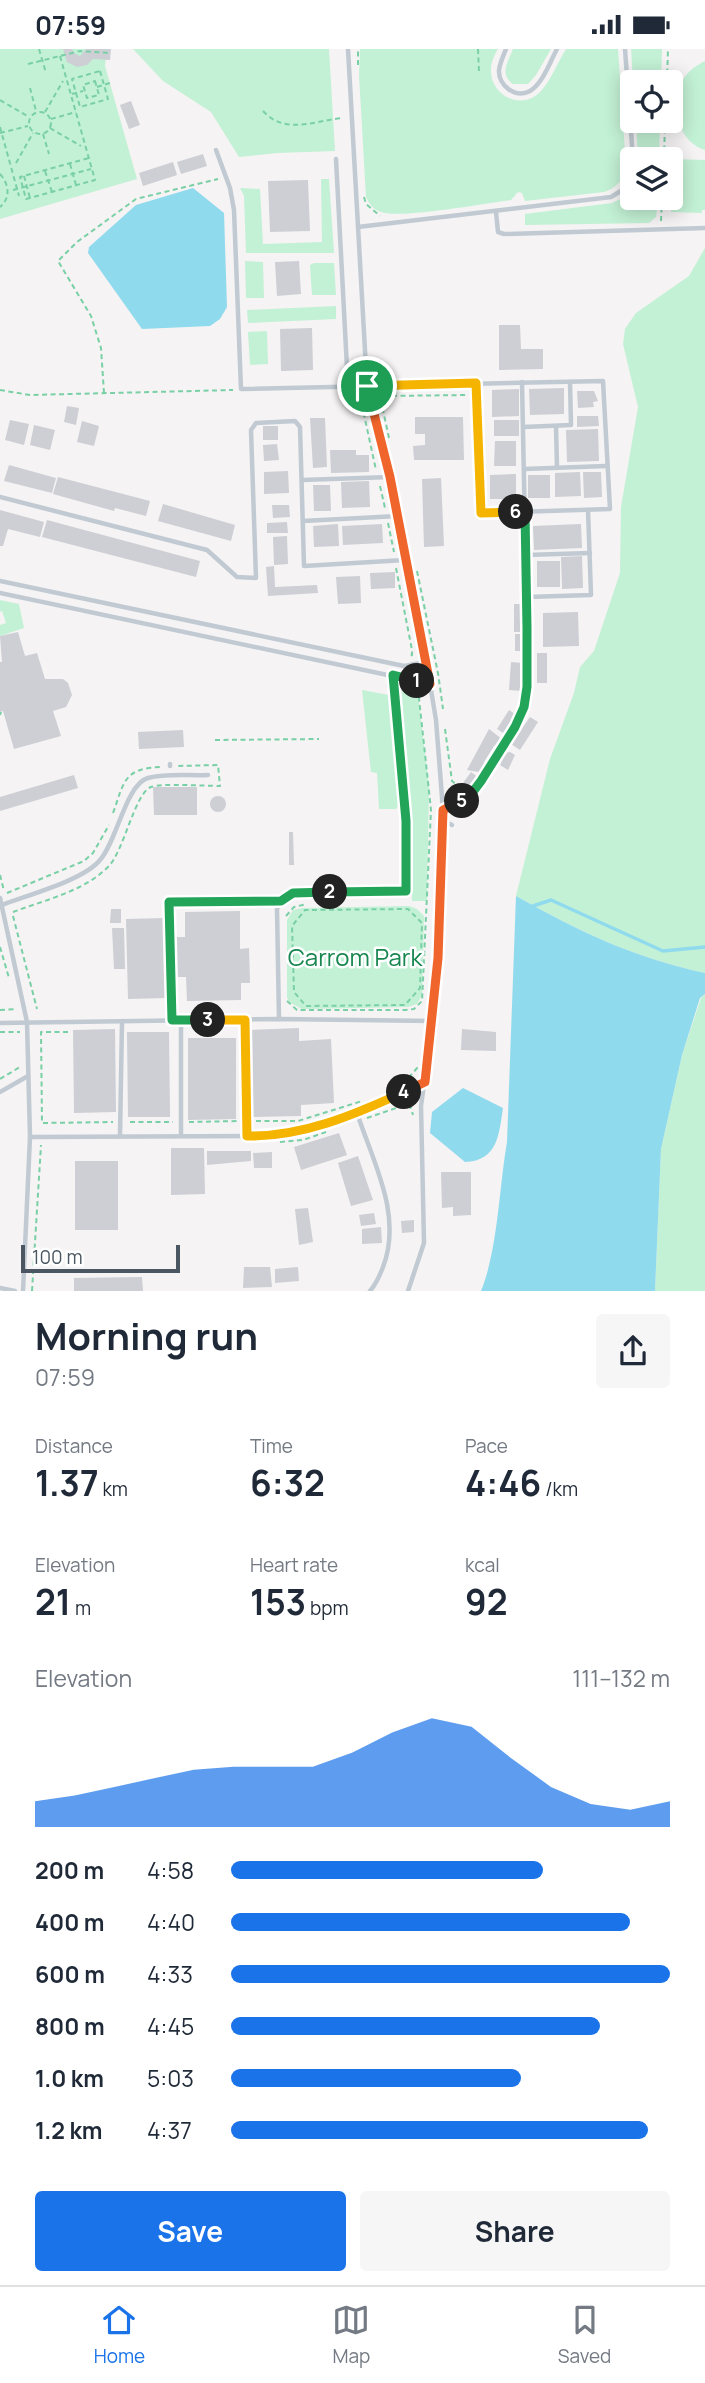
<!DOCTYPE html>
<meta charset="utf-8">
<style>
body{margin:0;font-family:Manrope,sans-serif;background:#f6f6f7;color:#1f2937;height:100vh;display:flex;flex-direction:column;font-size:26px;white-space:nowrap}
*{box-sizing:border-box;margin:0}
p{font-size:23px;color:#747a83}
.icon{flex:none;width:38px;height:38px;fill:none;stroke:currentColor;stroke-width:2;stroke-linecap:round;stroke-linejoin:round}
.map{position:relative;height:1242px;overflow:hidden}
.details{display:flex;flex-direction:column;background:#fff;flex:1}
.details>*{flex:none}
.tools{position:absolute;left:620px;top:21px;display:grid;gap:14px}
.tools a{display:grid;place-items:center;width:63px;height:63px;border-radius:7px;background:#fff;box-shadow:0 4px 18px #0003;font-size:35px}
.scale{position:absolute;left:21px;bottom:18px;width:159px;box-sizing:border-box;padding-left:7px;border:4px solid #4a5661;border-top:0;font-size:19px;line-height:24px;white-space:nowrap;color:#4a5661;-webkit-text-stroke:5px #fff;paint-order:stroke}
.pin{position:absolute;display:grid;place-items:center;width:60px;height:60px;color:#fff;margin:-30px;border:4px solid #fff;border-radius:50%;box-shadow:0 2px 7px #0007}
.km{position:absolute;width:35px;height:35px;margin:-18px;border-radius:50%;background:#222;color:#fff;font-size:19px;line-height:35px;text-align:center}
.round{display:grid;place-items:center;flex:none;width:74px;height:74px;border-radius:7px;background:#f6f6f7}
.headline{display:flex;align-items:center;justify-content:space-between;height:119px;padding:0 35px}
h1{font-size:38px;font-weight:700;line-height:52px}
.figures{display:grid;grid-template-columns:repeat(3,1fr);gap:10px;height:119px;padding:7px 35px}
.figures div{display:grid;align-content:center}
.figures b{font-size:35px;font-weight:700}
.figures small{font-size:19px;font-weight:400}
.figures p{font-size:19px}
.chart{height:196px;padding:14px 35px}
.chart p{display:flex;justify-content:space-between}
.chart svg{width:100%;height:126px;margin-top:7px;fill:#1a73e8;opacity:.7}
.cta{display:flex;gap:14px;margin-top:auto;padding:14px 35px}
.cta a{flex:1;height:80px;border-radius:7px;background:#1a73e8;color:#fff;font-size:28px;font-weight:700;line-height:80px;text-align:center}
.cta a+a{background:#f6f6f7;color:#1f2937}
ul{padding:0 35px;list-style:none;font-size:23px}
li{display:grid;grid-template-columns:112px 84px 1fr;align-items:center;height:52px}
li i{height:18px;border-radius:9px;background:#1a73e8}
.status{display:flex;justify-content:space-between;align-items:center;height:49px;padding:0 35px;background:#fff;direction:ltr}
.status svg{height:19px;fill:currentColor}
.tab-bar{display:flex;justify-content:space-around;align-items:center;height:98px;border-top:2px solid #e0e1e3;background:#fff;font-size:19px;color:#747a83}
.tab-bar a{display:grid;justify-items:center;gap:4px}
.tab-bar .selected{color:#1a73e8}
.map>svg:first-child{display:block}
.green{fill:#c3f1d5}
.water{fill:#90daee}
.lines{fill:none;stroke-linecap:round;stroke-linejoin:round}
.stream{stroke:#90daee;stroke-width:3.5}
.building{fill:#cdcfd5}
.path{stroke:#7ad0a6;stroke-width:2;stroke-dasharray:5 3.5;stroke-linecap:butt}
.lane{stroke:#c1cad2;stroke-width:4.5}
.path-bridge{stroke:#7ad0a6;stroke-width:2;stroke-dasharray:5 3.5;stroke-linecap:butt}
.split-1-casing{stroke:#fff;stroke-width:14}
.split-2-casing{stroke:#fff;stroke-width:14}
.split-3-casing{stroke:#fff;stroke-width:14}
.split-4-casing{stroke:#fff;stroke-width:14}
.split-5-casing{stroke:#fff;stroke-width:14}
.split-6-casing{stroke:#fff;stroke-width:14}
.split-7-casing{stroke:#fff;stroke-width:14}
.split-1{stroke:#f0652b;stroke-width:9}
.split-2{stroke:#22a559;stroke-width:9}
.split-3{stroke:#22a559;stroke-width:9}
.split-4{stroke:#f5b400;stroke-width:9}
.split-5{stroke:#f0652b;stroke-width:9}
.split-6{stroke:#22a559;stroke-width:9}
.split-7{stroke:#f5b400;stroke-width:9}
.labels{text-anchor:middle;stroke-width:5;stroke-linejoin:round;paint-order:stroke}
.park-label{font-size:24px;fill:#17864f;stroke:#fff}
</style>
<div class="status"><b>07:59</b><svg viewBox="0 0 49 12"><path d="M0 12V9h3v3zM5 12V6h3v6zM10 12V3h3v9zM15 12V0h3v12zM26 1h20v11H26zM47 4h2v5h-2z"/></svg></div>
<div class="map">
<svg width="705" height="1242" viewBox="0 0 705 1242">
<rect width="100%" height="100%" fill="#f5f3f3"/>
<g class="green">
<path d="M0,0H107L105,17L137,130L0,170Z"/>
<path d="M133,0H329L335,102L277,104L239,108L211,63L163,32Z"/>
<path d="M360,0H498C494,7 491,13 491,21C490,46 522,63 541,42C551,31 558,13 566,0H618L626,116C625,129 617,139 604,143L525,152L522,144L518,143L511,151C487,154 398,170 381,163C374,161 369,155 366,148L359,26Z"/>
<path d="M513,0H551L536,26L528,35H513C499,25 508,13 513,0Z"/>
<path d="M631,0H662L661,33H633Z"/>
<path d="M705,12V101C678,93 672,59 681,35C685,24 695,17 705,12Z"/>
<path d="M636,72H660L659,110H638Z"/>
<path d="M673,110L705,111V161H702V164L671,163Z"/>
<path d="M321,130H329L334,204H246L244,147L240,139L260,140L263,195L322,193Z"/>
<path d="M632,140V149H658L656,168L649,174L525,176V165L612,154L625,148Z"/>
<path d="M705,199V924C632,908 580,883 516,847L550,710L574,644L580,618L594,602L620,524L621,458L638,358L623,295L625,280L636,264L689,227Z"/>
<path d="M245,212L263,213L264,249H246Z"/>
<path d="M314,214H334L336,246H312L310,216Z"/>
<path d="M336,257V270L248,274L247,261Z"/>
<path d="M267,282L268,315L250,316L248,283Z"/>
<path d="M0,551L19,555L24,579L0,587V576L6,574L2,562L0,563Z"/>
<path d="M402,636L415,639L418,646L429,738L427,852H412L411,760L401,645Z"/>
<path d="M362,641L389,646L399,756L396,760H379L377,724L371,723Z"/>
<path d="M409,857L417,860L424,867L422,946L417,955L408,958L302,960L289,953L287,948V871L293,861L303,859Z"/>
<path d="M705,945V1242H655L661,1100L682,1006L701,949Z"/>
</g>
<g class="water">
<path d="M193,139L224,164L227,258L220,270L210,277L142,280L88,204L89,198L136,156Z"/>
<path d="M516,847C580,883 632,908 705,924V945L700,949L682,1006L661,1100L655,1242H481C498,1200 499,1139 507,1093Z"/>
<path d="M463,1039L503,1059C499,1085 498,1112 465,1113L430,1084L432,1063Z"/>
</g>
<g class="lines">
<path class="stream" d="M533,860V857L551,851L663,902L705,898"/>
</g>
<g class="building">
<path d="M63,0H72L74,4L80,7L86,0H111L110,11L93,10L87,16L77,18L67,13Z"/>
<path d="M131,52L140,76L129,80L120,56Z"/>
<path d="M203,105L207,117L181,125L177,113Z"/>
<path d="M173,113L177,126L143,137L139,124Z"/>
<path d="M308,131L310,182L270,183L268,132Z"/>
<path d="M299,212L301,245L277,247L275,213Z"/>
<path d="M499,276H520L521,300H543V320L499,321Z"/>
<path d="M312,279L313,321L281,322L280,280Z"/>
<path d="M564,339V365L530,366L529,340Z"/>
<path d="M519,340V367L492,368V341Z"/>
<path d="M577,342H594L598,352L593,353L594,358L578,359Z"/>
<path d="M67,357L79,359L76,376L64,373Z"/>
<path d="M577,367H598L599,377L577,378Z"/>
<path d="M415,368H463L464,411H414L413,397L425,396V385H415Z"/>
<path d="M310,369H325L327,418L313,419Z"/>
<path d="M10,371L29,375L24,396L5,391Z"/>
<rect x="494" y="371" width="25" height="16"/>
<path d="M82,372L99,377L94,397L77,393Z"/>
<path d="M34,376L55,381L50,401L30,396Z"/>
<rect x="263" y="377" width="15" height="14"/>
<path d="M598,380L599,412L567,413L566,381Z"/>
<path d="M495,392H516V417H494Z"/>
<path d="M277,395L279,411L264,412L263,396Z"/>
<path d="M330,401H356V406H369V423L331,424Z"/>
<path d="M9,416L56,429L52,444L4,432Z"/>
<path d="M288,422L289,444L264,445V423Z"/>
<path d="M580,423L581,447L555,448V424Z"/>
<path d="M583,423H601L602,448L584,449Z"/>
<path d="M516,425V450H490V426Z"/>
<rect x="528" y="426" width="22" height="23"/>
<path d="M58,428L150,452L146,467L115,459L114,462L53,445Z"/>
<path d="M441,429L444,497L424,498L422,430Z"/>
<path d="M369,432L370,458L342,459L341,433Z"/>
<path d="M313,436H330L331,462H314Z"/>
<path d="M163,455L235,476L231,492L158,472Z"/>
<path d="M272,456H289L290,468L273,469Z"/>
<path d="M0,461L44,473L40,488L8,480L3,497H0Z"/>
<path d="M47,471L200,512L196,528L42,488Z"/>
<path d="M287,473L288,484H267V474Z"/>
<path d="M338,475L339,497L314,498L313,477Z"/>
<path d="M382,475L383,494L343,496L342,477Z"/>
<path d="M581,475L582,499L534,501L533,477Z"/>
<path d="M287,487L288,515L274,516L273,488Z"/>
<path d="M582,507L583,539L562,540L561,508Z"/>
<rect x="537" y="512" width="23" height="26"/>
<path d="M274,517L275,538L317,536L318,544L268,547L266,518Z"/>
<path d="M395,523V539L371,540L370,524Z"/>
<path d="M360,527L361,554L338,555L336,528Z"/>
<path d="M514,555H523L524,583H514Z"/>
<path d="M578,563L579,597L543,598V564Z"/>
<path d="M18,583L25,607L37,604L45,630H63L68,634L72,646L66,658L53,662L61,687L14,700L3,662L0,663V613H2L0,587Z"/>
<rect x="515" y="585" width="8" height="17"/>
<rect x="537" y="604" width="10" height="30"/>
<path d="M511,613L523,614L521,642L509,641Z"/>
<path d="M509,661L518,667L506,686L497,680Z"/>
<path d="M530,668L538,673L520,701L511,695Z"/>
<path d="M489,680L503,691L494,697L484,713V724L467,721Z"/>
<path d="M183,681L184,698L139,700L138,683Z"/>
<path d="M510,703L515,706L508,721L500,716L505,704Z"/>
<path d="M471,723L479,729L467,744L460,738Z"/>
<path d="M74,726L78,739L0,762V748Z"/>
<path d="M153,738H197V766H154Z"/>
<circle cx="218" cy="755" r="8"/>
<path d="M289,783H293L294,816H289Z"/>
<path d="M111,860H121V874H110Z"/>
<path d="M240,862V900L249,899L250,934H241V951L187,952L186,928H174V888H185V863Z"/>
<path d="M165,869L167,949L128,950L126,870Z"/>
<path d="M112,879H124L125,920H114Z"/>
<path d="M299,979V992L331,990L334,1054L301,1056V1067L253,1068L250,981Z"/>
<path d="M115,980L116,1063L74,1064L73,981Z"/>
<path d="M462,980L496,983V1002L461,1001Z"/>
<path d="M127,983H169L170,1068H128Z"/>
<path d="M188,989H236V1070L188,1071Z"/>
<path d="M339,1084L347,1106L301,1121L294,1098Z"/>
<path d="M171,1099H204L205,1145L171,1146Z"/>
<path d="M207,1102H251V1112L207,1116Z"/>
<path d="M272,1103V1119H254L253,1104Z"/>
<path d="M358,1107L373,1151L351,1157L338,1114Z"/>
<rect x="75" y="1112" width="43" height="69"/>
<path d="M441,1123H471V1166L453,1167V1158L442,1159Z"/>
<path d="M308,1159L313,1193L299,1196L295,1160Z"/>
<path d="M374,1164L376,1175L361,1177L359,1166Z"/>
<path d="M414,1171V1183L402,1184L401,1172Z"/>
<path d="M381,1178L382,1194L362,1195V1180Z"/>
<path d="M244,1218H270L272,1238L243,1239Z"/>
<path d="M298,1218L299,1232L275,1234V1220Z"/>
<path d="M142,1228L143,1242H74V1229Z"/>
</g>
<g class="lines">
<g class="path">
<path d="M39,0L46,24"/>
<path d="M478,0L479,23"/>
<path d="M60,7L95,131L26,150L20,128L89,109"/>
<path d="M28,15L80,2L111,4"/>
<path d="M358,16V0"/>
<path d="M100,22L108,50L80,58L72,30Z"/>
<path d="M95,32L99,46L87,49L83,36Z"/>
<path d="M667,33L668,0"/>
<path d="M97,38L113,33"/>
<path d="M30,39L36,62"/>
<path d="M72,45L83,42"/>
<path d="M0,51L29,68"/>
<path d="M263,62C285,86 313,72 343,69"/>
<path d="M45,63L63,32"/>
<circle cx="40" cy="74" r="11"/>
<path d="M51,70L76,63"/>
<path d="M50,79L81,97"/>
<path d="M0,84L28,77"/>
<path d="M43,85L49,105"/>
<path d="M664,110L665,72"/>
<path d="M16,114L33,84"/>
<path d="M70,115L76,136"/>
<path d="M45,122L52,143"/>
<path d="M0,125C9,135 11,149 0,158"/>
<path d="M24,127L30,149"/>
<path d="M13,141L91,120"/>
<path d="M364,148L366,155L380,167"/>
<path d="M661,172L662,149"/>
<path d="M0,341L30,346L233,341"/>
<path d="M104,344L101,299L91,267L58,212L77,193L136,150L218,130"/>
<path d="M360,347L376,421"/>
<path d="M389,389L381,352L386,347L468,346"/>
<path d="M380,437L385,459"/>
<path d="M388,474L394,503"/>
<path d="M396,519L412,601V606L408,608"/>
<path d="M417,522L438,624L443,660"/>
<path d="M0,666L1,663"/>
<path d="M445,680L452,732L458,737"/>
<path d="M215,691L319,690"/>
<path d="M113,764C124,734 123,719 161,718"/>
<path d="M0,826L4,842"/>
<path d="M7,844L84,812L93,804L109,776"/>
<path d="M13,863C45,851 85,842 109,817C124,801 135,744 151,738C162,734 206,737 220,737L218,716L177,717"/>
<path d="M13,867L37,960"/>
<path d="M286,867L294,858L307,855"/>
<path d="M0,898L9,929"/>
<path d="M286,909H293L294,943L306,957L405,956L420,939L422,874L408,860L305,861L292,877L293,909"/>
<path d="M287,952L297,961H406L414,960L422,952L431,761L418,640"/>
<path d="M0,961L16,960"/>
<path d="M0,983H20"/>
<path d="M68,983H41L42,1074L113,1073"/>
<path d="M0,1030L20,1018"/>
<path d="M403,1035L418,1018"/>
<path d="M367,1069L405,1056L411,1059L413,1066"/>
<path d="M256,1072H298L362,1052"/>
<path d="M130,1073H173"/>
<path d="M189,1073L239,1072"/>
<path d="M280,1093L303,1091L329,1082"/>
<path d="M32,1242L41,1096"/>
</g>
<g class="lane">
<path d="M348,0L367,337L390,428L430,635L436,671L443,761L437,909L433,972L421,1057L424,1194L408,1242"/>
<path d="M506,0C503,7 500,14 499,21C498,36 515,50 530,42C543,34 550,13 557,0"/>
<path d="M625,0L633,110"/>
<path d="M216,101L230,139L234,161L241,340L603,332L610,460L481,464L476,334"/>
<path d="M336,110L348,338"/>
<path d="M496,163L498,183L504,185L705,179"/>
<path d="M358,178L611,148L624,140L632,122"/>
<path d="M556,377L557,419"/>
<path d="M523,378L571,376L570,333"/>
<path d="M524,420L606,417"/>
<path d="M302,431L390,428"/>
<path d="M0,448L207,501L237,528L256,529L251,381L256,374L295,372L300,378L304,517L405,511"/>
<path d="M303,472L398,467"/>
<path d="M526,506L590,504"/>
<path d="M0,532L404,617L426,613"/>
<path d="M0,544L430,635"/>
<path d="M527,548L591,546L588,461"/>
<path d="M170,715V717"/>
<path d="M443,761L469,748L515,678L524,658L527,638V579L522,333"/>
<path d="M442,771L452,776"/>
<path d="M0,849L27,973L30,1088L23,1242"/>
<path d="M2,856C28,846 84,831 100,811C117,792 126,735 148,729C167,724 189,727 208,726"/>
<path d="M279,970L277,860L281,852L293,844L406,842V772L393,626"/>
<path d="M172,971L169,853L281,852"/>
<path d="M245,971L247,1087"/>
<path d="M0,974L279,970L433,972"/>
<path d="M0,1043L28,1027"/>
<path d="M357,1064C373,1113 403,1166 383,1218C380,1226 376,1235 370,1242"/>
<path d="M181,1086V971"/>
<path d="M120,1087L122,972"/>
<path d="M30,1088L259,1087C321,1082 369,1059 424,1034"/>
<path d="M0,1239L15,1242"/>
</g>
<path class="path-bridge" d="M0,78L19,147"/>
</g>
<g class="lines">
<g class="split-1-casing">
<path id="split-1" d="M367,337L390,428L430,635L417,632"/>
</g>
<g class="split-2-casing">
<path id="split-2" d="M330,843L406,842V772L393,626L417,632"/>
</g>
<g class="split-3-casing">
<path id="split-3" d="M208,971H172L169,853L281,852L293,844L330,843"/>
</g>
<g class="split-4-casing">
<path id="split-4" d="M208,971H245L247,1087C302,1088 354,1066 404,1043"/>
</g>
<g class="split-5-casing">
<path id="split-5" d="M404,1043L425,1033L438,909L443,761L462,752"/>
</g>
<g class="split-6-casing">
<path id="split-6" d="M462,752L469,748L481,732L515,678L524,658L527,638V579L525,464L516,463"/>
</g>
<g class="split-7-casing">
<path id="split-7" d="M367,337L476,334L481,464L516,463"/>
</g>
<use href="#split-1" class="split-1"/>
<use href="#split-2" class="split-2"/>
<use href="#split-3" class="split-3"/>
<use href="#split-4" class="split-4"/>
<use href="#split-5" class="split-5"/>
<use href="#split-6" class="split-6"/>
<use href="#split-7" class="split-7"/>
</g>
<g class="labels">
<g class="park-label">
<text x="355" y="917">Carrom Park</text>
</g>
</g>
</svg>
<div class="tools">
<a><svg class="icon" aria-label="locate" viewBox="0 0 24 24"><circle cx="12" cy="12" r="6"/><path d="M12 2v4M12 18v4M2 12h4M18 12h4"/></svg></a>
<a><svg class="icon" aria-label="layers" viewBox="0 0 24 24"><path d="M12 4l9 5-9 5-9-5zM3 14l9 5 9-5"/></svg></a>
</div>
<div class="scale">100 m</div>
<div class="pin" style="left:367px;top:337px;background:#1e9e55"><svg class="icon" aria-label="arrive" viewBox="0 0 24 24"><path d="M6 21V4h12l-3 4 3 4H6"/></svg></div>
<b class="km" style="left:417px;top:632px">1</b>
<b class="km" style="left:330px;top:843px">2</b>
<b class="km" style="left:208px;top:971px">3</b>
<b class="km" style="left:404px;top:1043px">4</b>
<b class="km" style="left:462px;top:752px">5</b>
<b class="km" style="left:516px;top:463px">6</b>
</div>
<section class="details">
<div class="headline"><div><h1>Morning run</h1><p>07:59</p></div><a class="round"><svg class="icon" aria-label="share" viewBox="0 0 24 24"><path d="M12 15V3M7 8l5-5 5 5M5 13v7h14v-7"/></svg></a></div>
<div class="figures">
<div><p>Distance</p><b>1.37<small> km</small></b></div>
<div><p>Time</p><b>6:32</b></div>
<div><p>Pace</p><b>4:46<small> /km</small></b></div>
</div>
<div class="figures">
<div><p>Elevation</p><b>21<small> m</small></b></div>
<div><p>Heart rate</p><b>153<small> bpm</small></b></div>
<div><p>kcal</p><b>92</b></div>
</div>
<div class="chart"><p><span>Elevation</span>111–132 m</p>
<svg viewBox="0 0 160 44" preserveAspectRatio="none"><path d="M0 44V35L10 33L20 30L30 27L40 24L50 23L60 23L70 23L80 18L90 11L100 6L110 9L120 20L130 30L140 36L150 38L160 35V44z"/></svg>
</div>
<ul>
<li><b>200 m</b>4:58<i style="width:71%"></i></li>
<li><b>400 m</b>4:40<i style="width:91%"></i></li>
<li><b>600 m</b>4:33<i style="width:100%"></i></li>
<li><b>800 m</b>4:45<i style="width:84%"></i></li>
<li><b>1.0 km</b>5:03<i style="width:66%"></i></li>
<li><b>1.2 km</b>4:37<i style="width:95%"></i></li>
</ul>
<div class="cta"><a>Save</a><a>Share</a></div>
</section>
<nav class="tab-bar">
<a class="selected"><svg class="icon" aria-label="home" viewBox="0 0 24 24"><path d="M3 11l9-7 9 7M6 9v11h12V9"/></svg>Home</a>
<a><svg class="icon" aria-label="map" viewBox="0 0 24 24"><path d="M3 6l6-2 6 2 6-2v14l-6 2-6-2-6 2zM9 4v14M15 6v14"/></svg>Map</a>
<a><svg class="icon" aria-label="saved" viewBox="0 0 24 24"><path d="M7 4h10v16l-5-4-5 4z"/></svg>Saved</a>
</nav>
